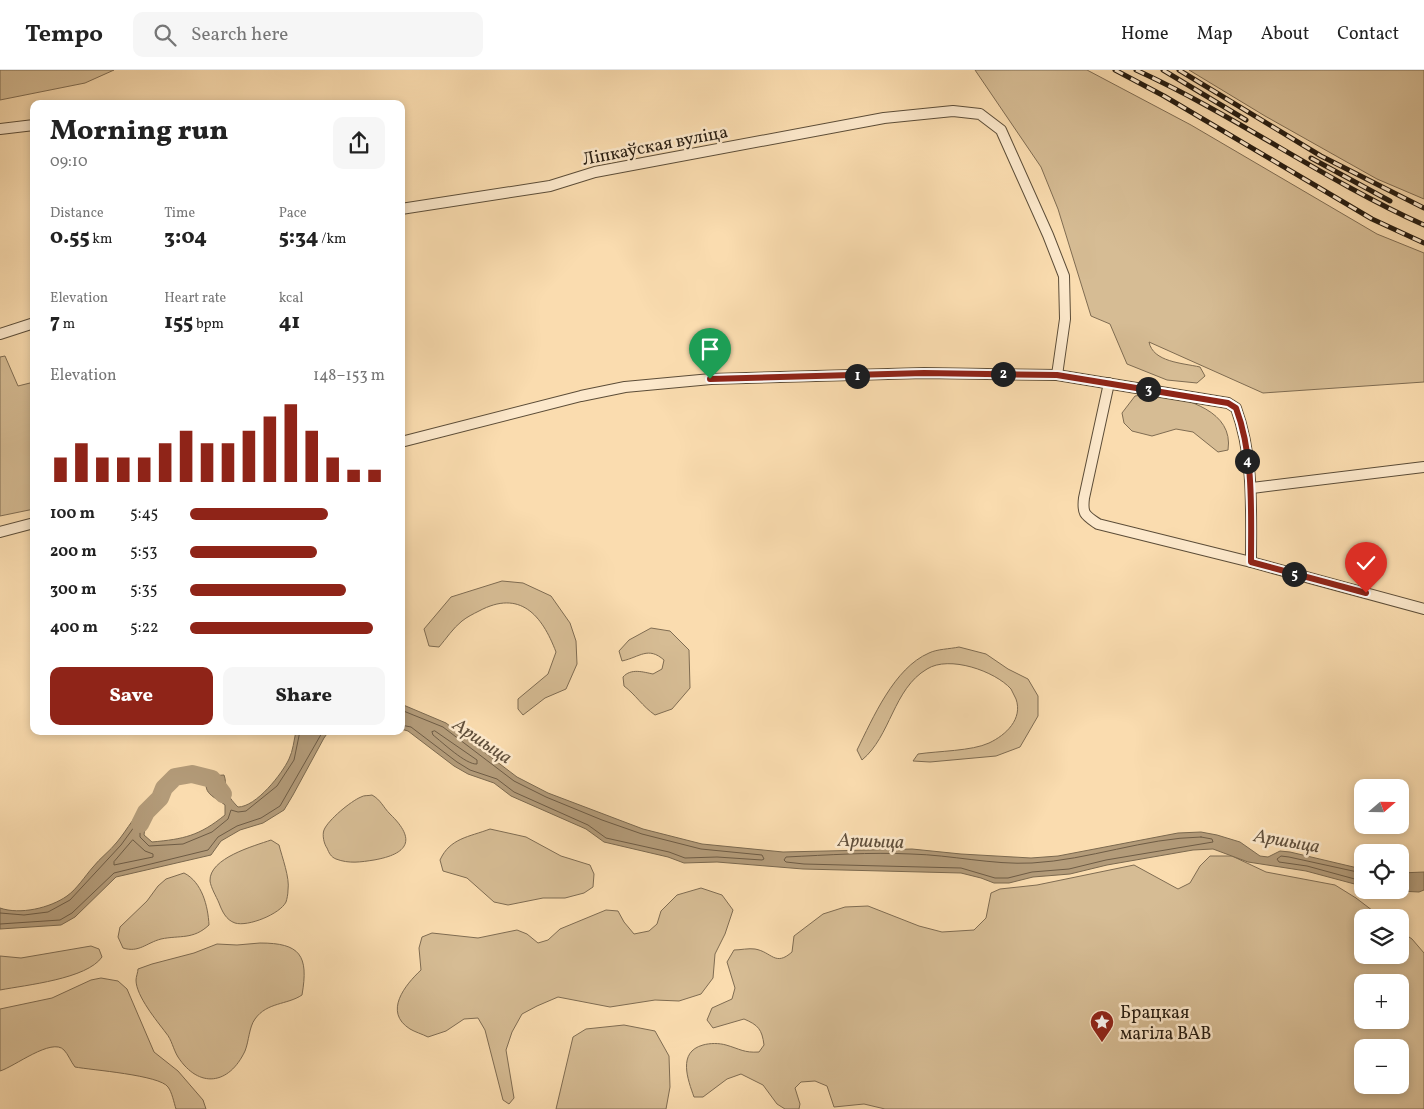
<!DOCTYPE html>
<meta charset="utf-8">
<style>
body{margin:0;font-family:Vollkorn,serif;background:#f6f6f6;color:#222;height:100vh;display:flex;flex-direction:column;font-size:19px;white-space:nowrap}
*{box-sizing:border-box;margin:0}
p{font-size:16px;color:#767676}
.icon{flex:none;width:28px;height:28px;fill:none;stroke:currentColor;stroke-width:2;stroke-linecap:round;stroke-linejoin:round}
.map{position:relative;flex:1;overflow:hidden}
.sheet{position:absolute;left:30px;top:30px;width:375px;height:635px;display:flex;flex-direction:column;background:#fff;border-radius:10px;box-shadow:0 2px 8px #0003}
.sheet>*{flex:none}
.needle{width:32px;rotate:70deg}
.fabs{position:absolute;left:1354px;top:709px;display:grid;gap:10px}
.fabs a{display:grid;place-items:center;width:55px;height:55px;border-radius:10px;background:#fff;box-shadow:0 2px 8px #0003;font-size:25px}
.pin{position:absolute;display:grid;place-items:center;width:42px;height:42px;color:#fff;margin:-51px -21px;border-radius:50% 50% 50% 0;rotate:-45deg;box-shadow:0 0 5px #0007}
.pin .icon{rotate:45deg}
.km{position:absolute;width:25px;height:25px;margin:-12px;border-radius:50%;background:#222;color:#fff;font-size:14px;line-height:25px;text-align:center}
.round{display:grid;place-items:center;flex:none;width:52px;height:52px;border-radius:10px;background:#f6f6f6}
.head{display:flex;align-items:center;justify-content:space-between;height:85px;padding:0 20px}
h1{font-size:28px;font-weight:800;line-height:38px}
.metrics{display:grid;grid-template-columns:repeat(3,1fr);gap:8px;height:85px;padding:5px 20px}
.metrics div{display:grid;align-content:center}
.metrics b{font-size:21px;font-weight:800}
.metrics small{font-size:14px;font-weight:400}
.metrics p{font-size:14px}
.chart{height:140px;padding:10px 20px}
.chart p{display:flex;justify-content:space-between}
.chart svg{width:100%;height:90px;margin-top:5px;stroke:#8f2418;stroke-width:6}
.button{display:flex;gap:10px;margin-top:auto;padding:10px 20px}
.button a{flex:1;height:58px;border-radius:10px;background:#8f2418;color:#fff;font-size:20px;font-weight:800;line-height:58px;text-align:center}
.button a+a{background:#f6f6f6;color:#222}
ul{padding:0 20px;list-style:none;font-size:16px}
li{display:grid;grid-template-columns:80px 60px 1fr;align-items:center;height:38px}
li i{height:12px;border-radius:6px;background:#8f2418}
header{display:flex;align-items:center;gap:30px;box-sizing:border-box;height:70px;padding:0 25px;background:#fff;border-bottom:1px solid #e0e0e0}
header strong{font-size:24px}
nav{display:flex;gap:28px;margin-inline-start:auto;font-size:18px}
.search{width:350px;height:45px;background:#f6f6f6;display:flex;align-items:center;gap:12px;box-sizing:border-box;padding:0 18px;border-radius:10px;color:#767676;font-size:19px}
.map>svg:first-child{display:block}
.green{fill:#d6bc94;stroke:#7f6c52;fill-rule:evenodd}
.water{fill:#b39b79;stroke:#7b694f}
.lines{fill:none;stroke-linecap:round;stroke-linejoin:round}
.shore{stroke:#6e5c45;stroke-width:1}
.river{stroke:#b39b79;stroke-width:18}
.minor-casing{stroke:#5c4d38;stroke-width:12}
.minor{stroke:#fce8cb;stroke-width:10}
.rail-casing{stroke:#281d11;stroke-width:5}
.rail{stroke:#fce8cb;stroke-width:3;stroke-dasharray:9;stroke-linecap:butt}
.route-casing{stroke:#fff;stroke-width:10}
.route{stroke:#8f2418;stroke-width:6}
.labels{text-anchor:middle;stroke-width:5;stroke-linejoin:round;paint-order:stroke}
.street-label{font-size:18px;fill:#281d11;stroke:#fce8cb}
.poi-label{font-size:18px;fill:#281d11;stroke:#fce8cb;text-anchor:start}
.water-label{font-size:19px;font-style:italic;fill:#604f3b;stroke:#fce8cb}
</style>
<header>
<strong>Tempo</strong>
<div class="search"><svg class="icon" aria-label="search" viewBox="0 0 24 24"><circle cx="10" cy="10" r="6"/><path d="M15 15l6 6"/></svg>Search here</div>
<nav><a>Home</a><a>Map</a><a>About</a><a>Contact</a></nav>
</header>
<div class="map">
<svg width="1424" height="1039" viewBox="0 0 1424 1039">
<rect width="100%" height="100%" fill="#fadcaf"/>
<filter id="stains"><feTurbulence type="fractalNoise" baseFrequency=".004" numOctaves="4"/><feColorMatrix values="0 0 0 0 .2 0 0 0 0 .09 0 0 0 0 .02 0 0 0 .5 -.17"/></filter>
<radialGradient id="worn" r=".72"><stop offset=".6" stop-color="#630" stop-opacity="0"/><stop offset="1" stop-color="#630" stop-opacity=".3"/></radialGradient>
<g class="green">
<path d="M0,0H114L85,13L0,30Z"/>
<path d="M975,0H1087L1191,55L1377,164L1424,183V312L1263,323L1149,272C1153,292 1182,293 1200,297L1205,306L1197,313L1167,310L1127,294L1110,254L1091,246L1058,139L1041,97Z"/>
<path d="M1189,0H1424V129L1377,109L1265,46Z"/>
<path d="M5,286L18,316L34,312V439L0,446V287Z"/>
<path d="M1156,323C1187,329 1234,341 1228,380L1218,382L1193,362L1176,359L1152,366L1132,361L1124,353L1122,343L1135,326Z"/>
<path d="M502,511L523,513L551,526L570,553L576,571L577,594L566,619L545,628L523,645L518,639V629L548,604L556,582C542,545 520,519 479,541C473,544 467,547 462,551C453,558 446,569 439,577L429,576L424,559L451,527Z"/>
<path d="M651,558L670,561L689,580L690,618L672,639L655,645C642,636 636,625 624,616L623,607C631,598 643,602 653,604L662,599L664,590C648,576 640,587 622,591L619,581L629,570Z"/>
<path d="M959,577L986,584L1008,599L1028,609L1038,626V646L1020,677L996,686L930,692L913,691L918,684C938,681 972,681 989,673C1006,665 1023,649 1016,629C1014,626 1013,622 1011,619C995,601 949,585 927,599C893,619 891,666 862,690L857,680C873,648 894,598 929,583C937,579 950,579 959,577Z"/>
<path d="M372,725C381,730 383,737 390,744C417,770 408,784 374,790C361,792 349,794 336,789C331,787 329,783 327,778C324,774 322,765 324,760C328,750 351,731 361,727C364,725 368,726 372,725Z"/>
<path d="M490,759L526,767L561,786L590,795L594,804L593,817L584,823L565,828H543L508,835L494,832L467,808L443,801L440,790C450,768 469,767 490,759Z"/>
<path d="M271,770L279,775C282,787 290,808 288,820C288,824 287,829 286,832C280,844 248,857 235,853C226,850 222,841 219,833C216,826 211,818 210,811C209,788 254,776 271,770Z"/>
<path d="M1210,786H1232L1266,802L1335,815L1356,828L1381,847L1362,848V885H1400V861L1412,869L1424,883V1039H885L864,1034L834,1037L827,1016L815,1011L801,1012L795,1018L800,1034L799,1039H785L777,1034L763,1015L741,1004L727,1009L703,1027H694C688,1010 677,982 703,975C710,973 719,973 726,975C740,979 744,983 759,982L764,975C762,959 758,955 744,949L713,958L707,950L712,938L732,929L735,918L727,892L734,880C740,880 749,878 755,879C772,882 775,897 792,882L794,866L823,844L845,837L868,836L919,856L942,862L974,860L986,848L991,823L1000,819L1037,815L1134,795L1178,819L1190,813L1200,796ZM1362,912H1400V950H1362ZM1362,978H1400V1015H1362Z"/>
<path d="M184,803C202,812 208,836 209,855C193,870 180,865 161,869C146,873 139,883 123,878L118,867L120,857L147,831L158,816L166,809Z"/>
<path d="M701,818L722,825L733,840L725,864L715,884L713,908L701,924L679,931L655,930L610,937L558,927L537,936L522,944L512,962L506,980L514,1028L509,1034L503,1030L485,960L478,948L464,949L446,961L428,967C422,964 415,962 410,959C383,942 405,915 421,900L419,878L422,867L432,863L478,868L517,860L527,864L538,873L548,870L560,859L606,840L618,841L624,852L634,864L649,861L657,854L661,841L677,825Z"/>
<path d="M260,873C300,873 309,885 302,925C287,935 267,932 255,949C249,957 249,971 245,981C229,1015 199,1019 178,987C173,979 172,970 166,963C157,951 136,926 136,910C136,907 138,902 138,899L152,894L194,883L217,874L237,875Z"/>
<path d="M91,876L99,879L102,887C87,909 26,915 0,920V886L21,888Z"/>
<path d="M101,908L118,911L127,919L154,982L178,1001L203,1030L206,1039H176C174,1033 172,1022 168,1017C160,1005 91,1000 75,997C71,992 68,984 64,980C52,967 14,997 0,1001V939L52,928L91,910Z"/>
<path d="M624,955L655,961L669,986L670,1017L666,1039H556L573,967L586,959Z"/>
</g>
<g class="water">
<path d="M401,634L446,653L517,707L548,723L643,759L702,774L783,782L912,779L961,784L1031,788L1058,786L1178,763L1201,762L1217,765L1240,772L1260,786L1268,787L1280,781L1290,782L1362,799V816L1306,801L1248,792L1213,779L1193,780L1107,795L1070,804L1033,807L1009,813H994L981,808L961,803L803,799L717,792L684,793L668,787L604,772L586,759L511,726L494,713L468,704L454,696L408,661L401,659Z"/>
<path d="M296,661H329L324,668L293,725L284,740L263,753L240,760L221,771L211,785L116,807L75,847L61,855L0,859V838C20,845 50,838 67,826C77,819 85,806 93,797C100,788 110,781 117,772C128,759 135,743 149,734L153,737L145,757L144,765L152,772C184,769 199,766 225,745V735C214,726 201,724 208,706L224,705C226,710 225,713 226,718C227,725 233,732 238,737C256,737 282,704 289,689C293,681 294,670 296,661Z"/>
<path d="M1424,802V820L1419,822L1378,820H1400V803Z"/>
</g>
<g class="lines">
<g class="shore">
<path d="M401,640L443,657L514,711L546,727L602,750L642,764L701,779L762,785L764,789L762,790L717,787L685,788L669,782L606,768L588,755L514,722L497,709L470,700L457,692L411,657L401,655"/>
<path d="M435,661L477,690V694C466,695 442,672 433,665L432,662Z"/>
<path d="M1201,767L1212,769L1213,772L1106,790L1069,799L1032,802L1008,808H995L961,798L804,794L786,792L784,790L786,787C828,785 870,782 911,784C952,785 992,795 1032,793C1089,790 1144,768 1201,767Z"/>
<path d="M133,770L145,781L153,784V787L114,795V792Z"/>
<path d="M1362,803L1289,787L1281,786L1277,789L1279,792L1307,796L1362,811"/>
<path d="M0,843L24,845L48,842L70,830L121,775L137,753L140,755V767L149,776L183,774L212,762L228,749L231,740L238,742L246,741L277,716L294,690L300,661"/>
<path d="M0,854L60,850L72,843L114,803L208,780L218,767L237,756L261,748L280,736L323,661"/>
</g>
<path class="river" d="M140,754L146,742L160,728L164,718L175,707L192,704L212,709L223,724"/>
<g class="minor-casing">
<g id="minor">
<path d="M0,59L34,55"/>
<path d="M401,139L550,116L595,102L884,48L953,41L980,44L1001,60L1048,165L1064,206L1065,249L1057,305"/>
<path d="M0,264L34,253"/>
<path d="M1109,313L1084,428C1082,444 1085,445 1098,454L1251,492L1424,539"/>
<path d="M401,372L581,326L625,317L711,309L924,303L1057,305L1228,333L1236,338C1254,387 1251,441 1251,492"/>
<path d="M1252,418L1424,397"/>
<path d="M0,462L34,453"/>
</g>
</g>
<use href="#minor" class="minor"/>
<g class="rail-casing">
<g id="rail">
<path d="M1115,0L1164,26L1372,149L1424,173"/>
<path d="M1136,0C1235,45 1324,110 1424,155"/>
<path d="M1163,0L1246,50"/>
<path d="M1179,0L1321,86L1424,138"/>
<path d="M1311,88L1390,131"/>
</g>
</g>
<use href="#rail" class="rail"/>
</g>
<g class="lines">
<g class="route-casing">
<path id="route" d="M710,309L924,303L1057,305L1228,333L1236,338C1254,386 1251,442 1251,492L1366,523"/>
</g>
<use href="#route" class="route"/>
</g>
<defs>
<g id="sight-pin" transform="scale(1.25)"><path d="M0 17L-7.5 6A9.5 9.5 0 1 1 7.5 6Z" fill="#8f2418" stroke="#fce8cb"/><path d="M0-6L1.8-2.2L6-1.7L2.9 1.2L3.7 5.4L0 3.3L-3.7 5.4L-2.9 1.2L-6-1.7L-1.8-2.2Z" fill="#fff"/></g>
</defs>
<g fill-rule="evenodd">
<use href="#sight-pin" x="1102" y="952"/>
</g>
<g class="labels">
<g class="street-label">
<text transform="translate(655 75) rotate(-11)" y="6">Ліпкаўская вуліца</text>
</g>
<g class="poi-label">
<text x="1120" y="948">Брацкая<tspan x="1120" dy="21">магіла ВАВ</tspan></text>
</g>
<g class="water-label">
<text transform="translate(483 670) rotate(34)" y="7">Аршыца</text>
<text transform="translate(871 770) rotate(2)" y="7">Аршыца</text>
<text transform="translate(1287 770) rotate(10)" y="7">Аршыца</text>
</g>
</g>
<rect width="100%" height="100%" filter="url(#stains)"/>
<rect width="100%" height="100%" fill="url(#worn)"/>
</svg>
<div class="fabs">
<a><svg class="needle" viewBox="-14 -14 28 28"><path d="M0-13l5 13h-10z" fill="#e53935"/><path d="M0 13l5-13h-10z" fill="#767676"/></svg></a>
<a><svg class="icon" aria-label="locate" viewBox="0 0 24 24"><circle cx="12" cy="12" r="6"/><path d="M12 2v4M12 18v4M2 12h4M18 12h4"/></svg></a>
<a><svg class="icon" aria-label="layers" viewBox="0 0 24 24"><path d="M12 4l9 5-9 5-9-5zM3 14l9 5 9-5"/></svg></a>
<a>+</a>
<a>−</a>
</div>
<div class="pin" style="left:710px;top:309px;background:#1e9e55"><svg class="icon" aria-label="arrive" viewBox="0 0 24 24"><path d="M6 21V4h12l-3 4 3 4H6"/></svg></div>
<div class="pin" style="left:1366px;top:523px;background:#d93025"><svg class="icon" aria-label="check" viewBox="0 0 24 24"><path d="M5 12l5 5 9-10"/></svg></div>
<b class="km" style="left:857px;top:306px">1</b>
<b class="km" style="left:1003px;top:304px">2</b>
<b class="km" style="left:1148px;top:319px">3</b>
<b class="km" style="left:1247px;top:391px">4</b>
<b class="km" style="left:1294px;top:504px">5</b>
<section class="sheet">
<div class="head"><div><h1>Morning run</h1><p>09:10</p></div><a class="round"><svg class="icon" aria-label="share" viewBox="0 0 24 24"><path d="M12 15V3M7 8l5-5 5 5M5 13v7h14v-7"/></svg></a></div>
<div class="metrics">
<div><p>Distance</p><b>0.55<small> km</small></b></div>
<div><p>Time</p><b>3:04</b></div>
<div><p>Pace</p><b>5:34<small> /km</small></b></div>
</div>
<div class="metrics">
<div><p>Elevation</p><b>7<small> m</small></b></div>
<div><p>Heart rate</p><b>155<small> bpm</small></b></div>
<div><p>kcal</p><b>41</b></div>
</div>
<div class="chart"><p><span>Elevation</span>148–153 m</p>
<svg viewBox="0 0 160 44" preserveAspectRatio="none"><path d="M5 44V32M15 44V25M25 44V32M35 44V32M45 44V32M55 44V25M65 44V19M75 44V25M85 44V25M95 44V19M105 44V12M115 44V6M125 44V19M135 44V32M145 44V38M155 44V38"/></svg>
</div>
<ul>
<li><b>100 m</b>5:45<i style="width:71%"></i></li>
<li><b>200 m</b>5:53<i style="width:65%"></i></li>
<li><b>300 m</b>5:35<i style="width:80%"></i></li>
<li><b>400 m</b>5:22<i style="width:94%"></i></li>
</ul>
<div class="button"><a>Save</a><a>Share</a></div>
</section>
</div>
